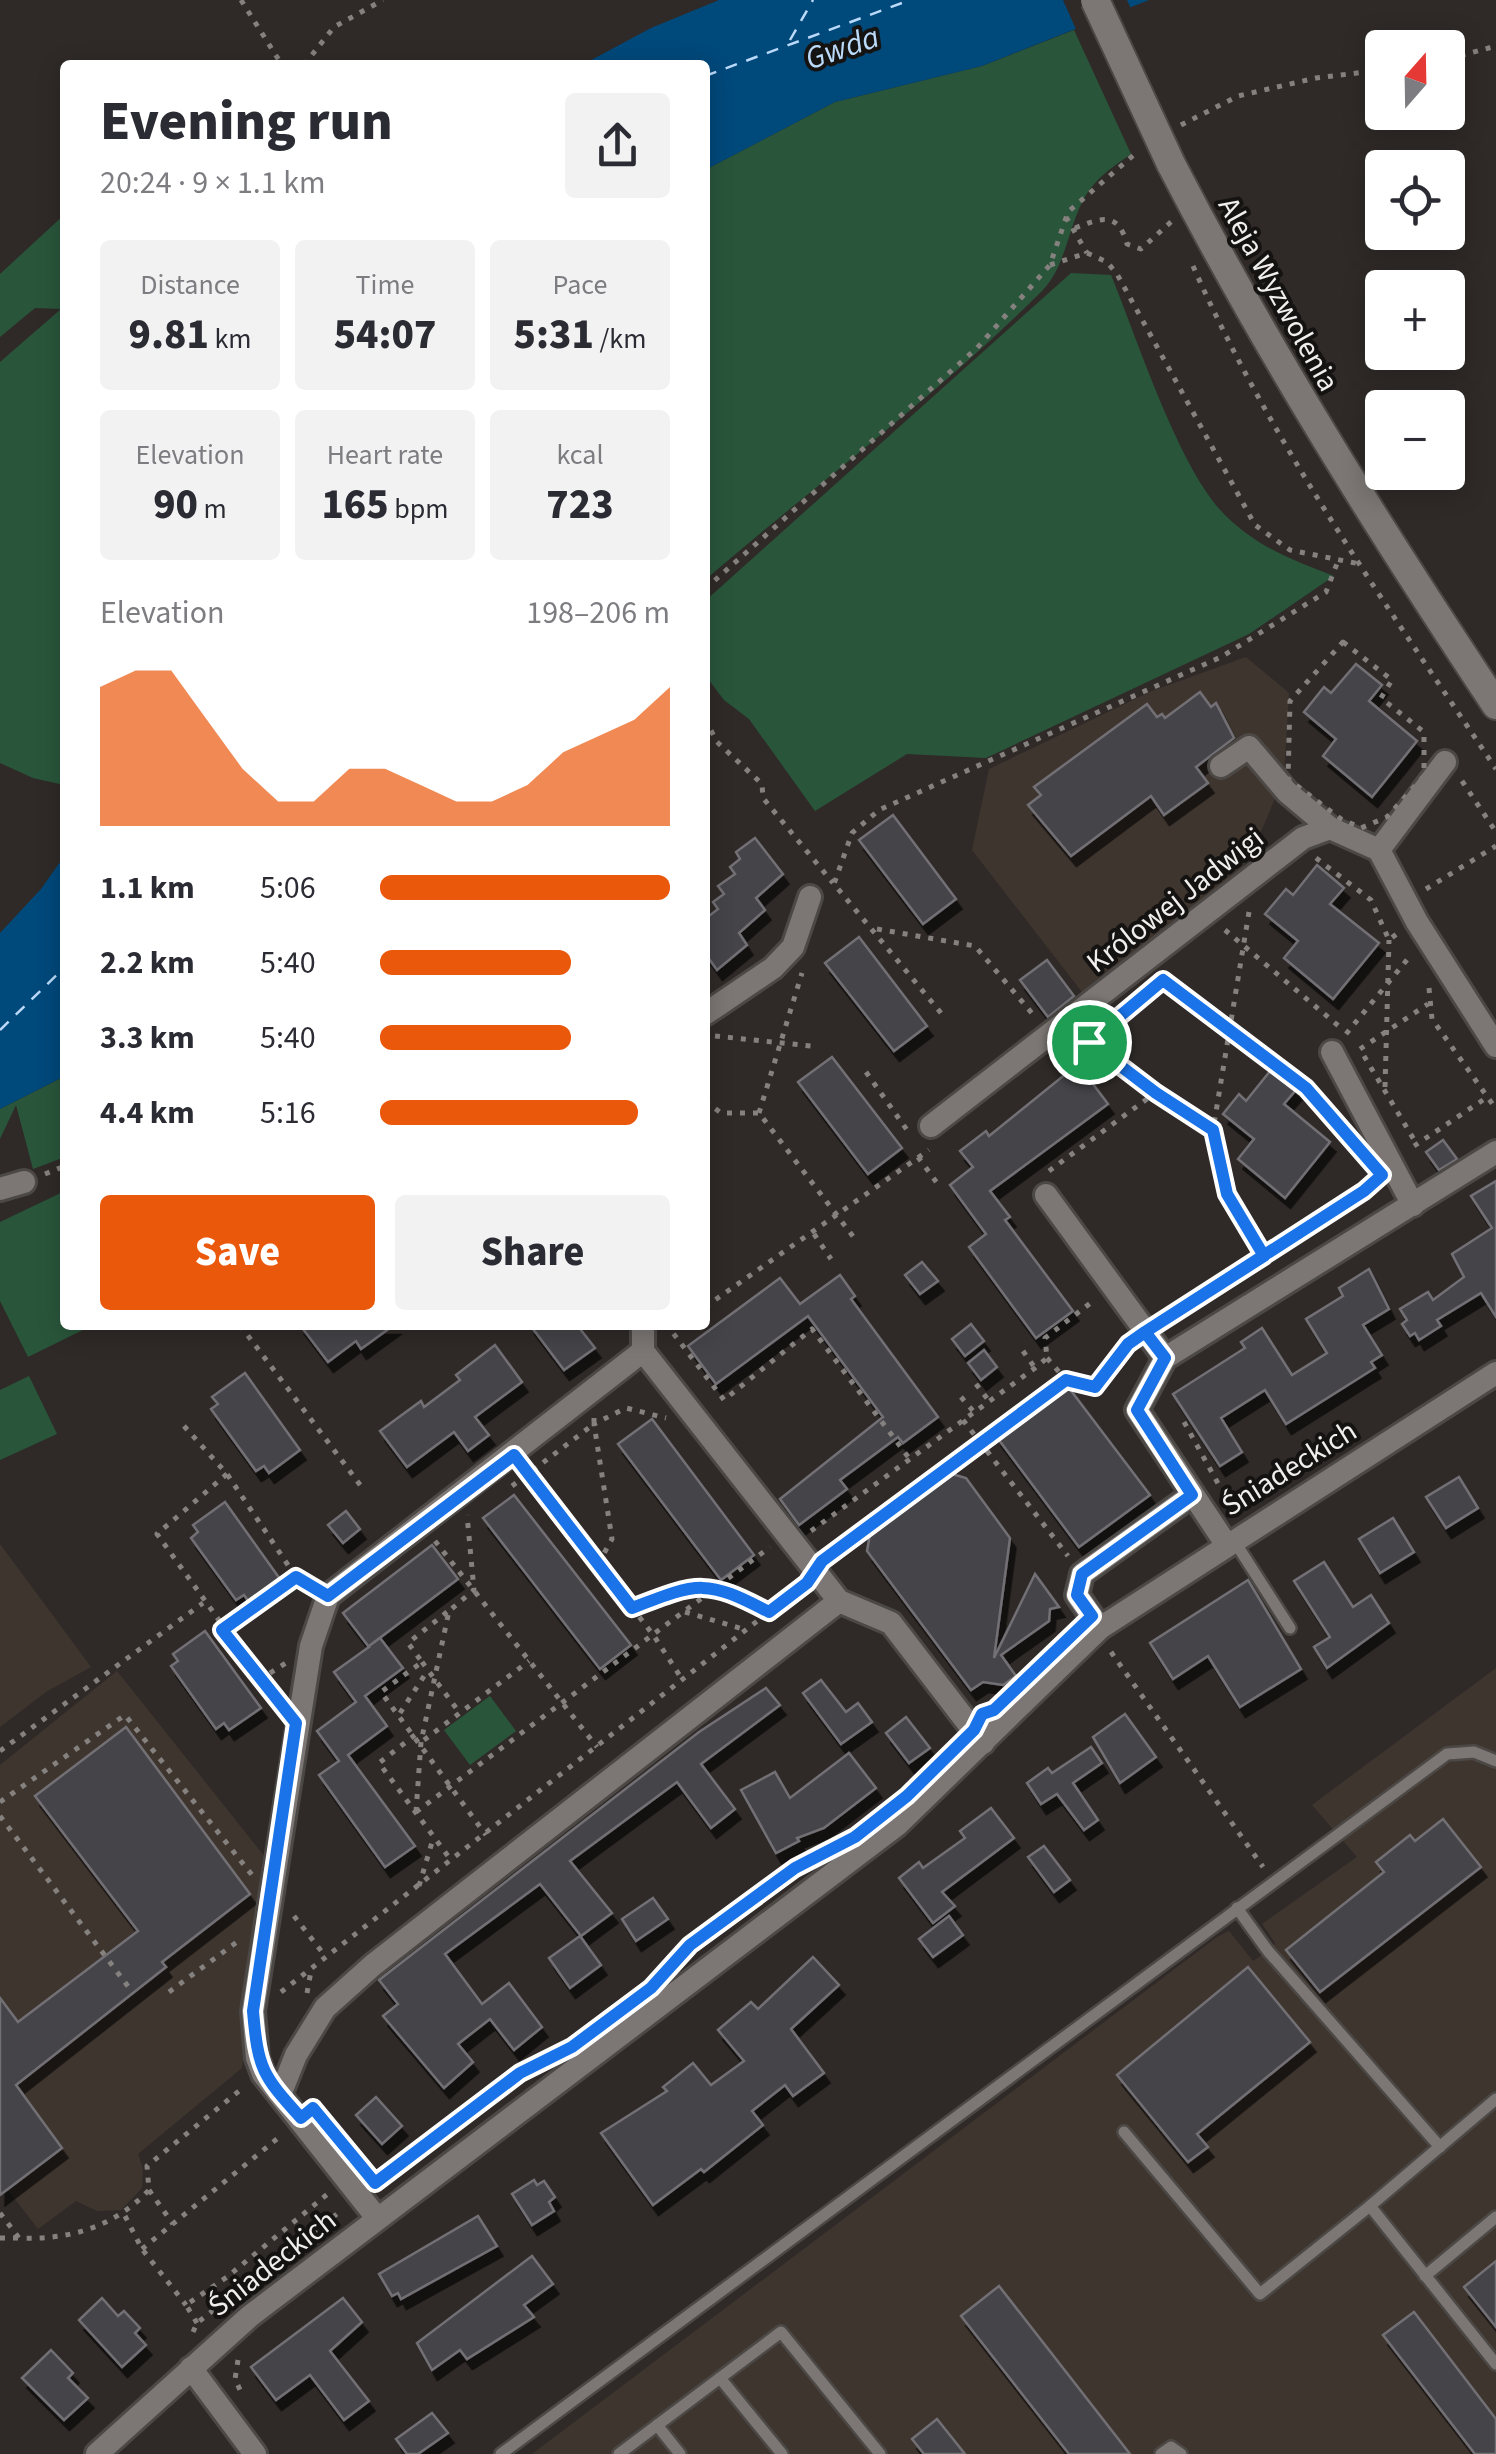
<!DOCTYPE html>
<meta charset="utf-8">
<style>
body{margin:0;font-family:"Source Sans 3",sans-serif;background:#f2f2f3;color:#2b2b33;height:100vh;display:flex;flex-direction:column;font-size:38px;white-space:nowrap}
*{box-sizing:border-box;margin:0}
p{font-size:32px;color:#7c7c81}
.icon{flex:none;width:55px;height:55px;fill:none;stroke:currentColor;stroke-width:2;stroke-linecap:round;stroke-linejoin:round}
.map{position:relative;flex:1;overflow:hidden}
.details{position:absolute;left:60px;top:60px;width:650px;height:1270px;display:flex;flex-direction:column;background:#fff;border-radius:10px;box-shadow:0 5px 25px #0003}
.details>*{flex:none}
.needle{width:65px;rotate:20deg}
.buttons{position:absolute;left:1365px;top:30px;display:grid;gap:20px}
.buttons a{display:grid;place-items:center;width:100px;height:100px;border-radius:10px;background:#fff;box-shadow:0 5px 25px #0003;font-size:50px}
.pin{position:absolute;display:grid;place-items:center;width:85px;height:85px;color:#fff;margin:-42px;border:5px solid #fff;border-radius:50%;box-shadow:0 2px 10px #0007}
.round{display:grid;place-items:center;flex:none;width:105px;height:105px;border-radius:10px;background:#f2f2f3}
.summary{display:flex;align-items:center;justify-content:space-between;height:170px;padding:0 40px}
h1{font-size:55px;font-weight:800;line-height:75px}
.metrics{display:grid;grid-template-columns:repeat(3,1fr);gap:15px;height:170px;padding:10px 40px}
.metrics div{display:grid;align-content:center;border-radius:10px;background:#f2f2f3;text-align:center}
.metrics b{font-size:42px;font-weight:800}
.metrics small{font-size:28px;font-weight:400}
.metrics p{font-size:28px}
.chart{height:280px;padding:20px 40px}
.chart p{display:flex;justify-content:space-between}
.chart svg{width:100%;height:180px;margin-top:10px;fill:#ea580c;opacity:.7}
.primary-button{display:flex;gap:20px;margin-top:auto;padding:20px 40px}
.primary-button a{flex:1;height:115px;border-radius:10px;background:#ea580c;color:#fff;font-size:40px;font-weight:800;line-height:115px;text-align:center}
.primary-button a+a{background:#f2f2f3;color:#2b2b33}
ul{padding:0 40px;list-style:none;font-size:32px}
li{display:grid;grid-template-columns:160px 120px 1fr;align-items:center;height:75px}
li i{height:25px;border-radius:12px;background:#ea580c}
.map>svg:first-child{display:block}
.built{fill:#3f352f}
.green{fill:#29563b}
.water{fill:#00497b}
.pier{fill:#2f2a27}
.lines{fill:none;stroke-linecap:round;stroke-linejoin:round}
.ferry{stroke:#bbdaf9;stroke-width:2.5;stroke-dasharray:12 10;stroke-linecap:butt}
.building{fill:#454448;stroke:#727075;stroke-width:2.5;filter:url(#shadow)}
.service-casing{stroke:#4b4845;stroke-width:16}
.minor-casing{stroke:#4b4845;stroke-width:28}
.tertiary-casing{stroke:#4b4845;stroke-width:32}
.path{stroke:#85817e;stroke-width:5;stroke-dasharray:5 8;stroke-linecap:butt}
.service{stroke:#7c7774;stroke-width:11}
.minor{stroke:#7c7774;stroke-width:22}
.tertiary{stroke:#7c7774;stroke-width:28}
.tertiary-bridge-casing{stroke:#4b4845;stroke-width:32;stroke-linecap:butt}
.tertiary-bridge{stroke:#7c7774;stroke-width:28}
.route-casing{stroke:#fff;stroke-width:20}
.route{stroke:#1a73e8;stroke-width:12}
.labels{text-anchor:middle;stroke-width:8;stroke-linejoin:round;paint-order:stroke}
.street-label{font-size:30px;fill:#f1eeed;stroke:#151312}
.water-label{font-size:32px;font-style:italic;fill:#bbdaf9;stroke:#151312}
</style>
<div class="map">
<svg width="1496" height="2454" viewBox="0 0 1496 2454">
<defs>
<filter id="shadow"><feDropShadow dx="5.5" dy="10" stdDeviation="0" flood-color="#0009"/></filter>
</defs>
<rect width="100%" height="100%" fill="#2f2a27"/>
<g class="built">
<path d="M1246,657L1289,693L1284,776L1264,825L1244,866L1085,996L972,850L989,769L1152,691Z"/>
<path d="M0,1544L91,1667L46,1692L0,1727Z"/>
<path d="M1496,1668V2454H532L1217,1937L1229,1931L1253,1961L1268,1951L1275,1943L1262,1924L1357,1857L1312,1805Z"/>
<path d="M117,1671L269,1862L242,2068L138,2154L143,2169L142,2188L121,2210L97,2211L76,2201L38,2229L8,2190L0,2195V1765Z"/>
</g>
<g class="green">
<path d="M1074,30L1131,154C1114,166 1097,177 1086,195C1068,225 1067,265 1042,291C937,396 817,483 705,580V170L835,102L982,66Z"/>
<path d="M65,214V784L64,785L33,778L0,763V362L61,309L35,308L0,337V274Z"/>
<path d="M1071,273L1111,275C1137,338 1180,473 1227,517C1258,547 1294,561 1334,576L1249,634L986,758L907,754L815,811L749,719L724,700L705,675V601Z"/>
<path d="M65,1076V1157L33,1169L16,1105L0,1139V1109Z"/>
<path d="M65,1191V1325H93L28,1357L0,1301V1222Z"/>
<path d="M29,1376L57,1434L0,1460V1390Z"/>
<path d="M490,1696L516,1731L470,1765L444,1730Z"/>
</g>
<g class="water">
<path d="M719,0H1149L982,66L835,102L705,170V65H582L651,28Z"/>
<path d="M65,855V1076L0,1109V933L41,889Z"/>
</g>
<path class="pier" d="M1063,0H1127L1132,11L1078,34Z"/>
<g class="lines">
<g class="ferry">
<path d="M790,40L813,0"/>
<path d="M705,76L910,0"/>
<path d="M0,1030L65,967"/>
</g>
</g>
<g class="building">
<path d="M1356,664L1382,685L1369,701L1417,741L1372,797L1323,756L1336,739L1304,712L1324,687L1331,693Z"/>
<path d="M1200,692L1211,707L1216,703L1234,738L1196,767L1208,783L1164,815L1151,796L1071,856L1028,805L1041,795L1034,787L1147,704L1157,717L1162,714L1165,718Z"/>
<path d="M893,815L956,899L923,924L859,840Z"/>
<path d="M755,838L783,874L756,898L765,910L739,933L747,945L717,970L705,953V919L718,909L713,902L724,894L718,886L735,874L730,867L740,859L736,852Z"/>
<path d="M1317,865L1344,888L1330,904L1379,943L1333,999L1284,958L1298,941L1265,914L1286,889L1293,895Z"/>
<path d="M859,937L927,1026L894,1051L825,963Z"/>
<path d="M1047,960L1074,996L1048,1017L1020,980Z"/>
<path d="M832,1057L902,1148L868,1174L798,1082Z"/>
<path d="M1078,1064L1108,1104L990,1191L1010,1217L1005,1220L1073,1311L1036,1338L969,1247L986,1234L950,1185L973,1167L960,1151L986,1131L989,1136Z"/>
<path d="M1271,1070L1296,1090L1284,1104L1330,1142L1285,1198L1238,1159L1254,1139L1223,1114L1239,1094L1246,1101Z"/>
<path d="M1443,1140L1457,1159L1439,1170L1426,1152Z"/>
<path d="M1496,1181V1317L1481,1293L1437,1320L1441,1326L1419,1340L1415,1333L1410,1336L1402,1324L1407,1320L1400,1309L1428,1292L1433,1300L1464,1277L1452,1254L1492,1228L1471,1196Z"/>
<path d="M922,1262L938,1281L920,1294L905,1275Z"/>
<path d="M1369,1269L1389,1309L1363,1325L1382,1355L1371,1362L1375,1368L1286,1424L1265,1390L1221,1418L1242,1452L1220,1466L1173,1394L1245,1348L1241,1342L1262,1328L1292,1375L1327,1353L1306,1319L1343,1296L1339,1288Z"/>
<path d="M840,1275L855,1296L851,1299L938,1417L903,1443L898,1437L840,1480L847,1489L799,1525L780,1499L883,1417L808,1316L716,1384L688,1346L780,1278L800,1304Z"/>
<path d="M971,1324L984,1341L965,1356L952,1339Z"/>
<path d="M300,1325H394L361,1349L356,1341L328,1362Z"/>
<path d="M530,1325H577L595,1348L564,1370Z"/>
<path d="M495,1345L522,1382L475,1417L489,1435L468,1451L454,1432L407,1467L380,1431L421,1401L424,1407L460,1380L456,1375Z"/>
<path d="M984,1350L997,1367L981,1380L968,1363Z"/>
<path d="M245,1373L300,1450L269,1473L264,1466L256,1471L211,1409L218,1404L212,1397Z"/>
<path d="M1066,1384L1150,1495L1079,1547L996,1436Z"/>
<path d="M652,1419L754,1555L721,1580L618,1444Z"/>
<path d="M952,1474L966,1478L1010,1538L994,1658L1035,1574L1059,1607L1050,1609L1049,1621L1001,1655L1016,1676L1003,1685L983,1682L971,1690L867,1551L870,1534Z"/>
<path d="M1459,1477L1478,1508L1446,1528L1426,1497Z"/>
<path d="M514,1495L631,1645L600,1669L483,1518Z"/>
<path d="M225,1502L280,1579L249,1602L244,1595L236,1600L191,1538L198,1532L193,1525Z"/>
<path d="M346,1511L360,1529L343,1543L328,1525Z"/>
<path d="M1393,1518L1414,1552L1380,1573L1359,1539Z"/>
<path d="M432,1545L458,1579L369,1646L380,1638L403,1668L365,1696L387,1726L348,1755L415,1846L385,1867L319,1775L339,1761L317,1731L356,1702L334,1672L369,1647L343,1613Z"/>
<path d="M1324,1562L1353,1607L1371,1595L1389,1623L1327,1668L1314,1647L1330,1637L1294,1581Z"/>
<path d="M1248,1580L1301,1669L1240,1707L1208,1656L1173,1679L1150,1643Z"/>
<path d="M205,1631L261,1708L229,1730L224,1723L216,1729L171,1666L178,1661L173,1654Z"/>
<path d="M821,1680L846,1712L858,1703L872,1722L841,1744L803,1693Z"/>
<path d="M766,1688L780,1705L701,1764L735,1809L711,1828L677,1782L570,1861L612,1913L581,1936L540,1884L445,1954L482,2004L509,1983L542,2027L514,2050L490,2019L458,2044L473,2062L444,2088L383,2016L398,2004L379,1980L699,1732Z"/>
<path d="M1125,1714L1156,1757L1120,1783L1093,1737Z"/>
<path d="M906,1717L930,1748L909,1763L886,1733Z"/>
<path d="M126,1727L250,1894L162,1962L166,1967L16,2085L62,2148L0,2195V1998L18,2022L138,1931L35,1796Z"/>
<path d="M1091,1747L1102,1763L1073,1783L1098,1820L1084,1830L1057,1794L1041,1804L1027,1783L1048,1768L1052,1773Z"/>
<path d="M849,1753L876,1788L824,1828L797,1838L799,1841L776,1853L741,1790L775,1772L790,1798Z"/>
<path d="M991,1808L1014,1838L942,1892L955,1906L933,1923L899,1878L919,1862L923,1868L965,1838L960,1831Z"/>
<path d="M1443,1819L1481,1867L1320,1992L1286,1950L1384,1872L1376,1862L1410,1835L1415,1841Z"/>
<path d="M1044,1846L1070,1880L1054,1892L1028,1857Z"/>
<path d="M653,1898L668,1919L636,1941L622,1919Z"/>
<path d="M949,1916L963,1935L933,1957L919,1939Z"/>
<path d="M580,1936L601,1965L570,1988L549,1958Z"/>
<path d="M813,1957L839,1985L791,2029L824,2073L793,2096L785,2085L752,2111L763,2125L704,2172L701,2169L653,2205L601,2133L667,2091L663,2087L693,2063L711,2085L744,2061L718,2030L751,2002L758,2009Z"/>
<path d="M1248,1967L1310,2042L1197,2134L1208,2147L1188,2162L1117,2075Z"/>
<path d="M376,2097L402,2126L382,2144L356,2115Z"/>
<path d="M534,2180L537,2185L544,2181L555,2197L549,2202L554,2211L532,2225L512,2194Z"/>
<path d="M478,2216L497,2246L401,2299L398,2293L392,2296L379,2274Z"/>
<path d="M532,2256L553,2284L524,2305L534,2317L467,2359L460,2350L432,2370L417,2343Z"/>
<path d="M1496,2261V2327L1464,2287Z"/>
<path d="M999,2286L1130,2454H1069L961,2316Z"/>
<path d="M102,2298L118,2316L124,2311L140,2328L135,2333L146,2345L122,2367L79,2320Z"/>
<path d="M343,2298L362,2322L330,2351L369,2401L344,2420L310,2375L276,2400L251,2367Z"/>
<path d="M1414,2312L1496,2419V2454H1475L1383,2335Z"/>
<path d="M51,2350L73,2373L68,2378L88,2398L64,2420L22,2378Z"/>
<path d="M432,2413L448,2433L418,2454H407L396,2439Z"/>
<path d="M937,2419L965,2454H924L912,2439Z"/>
</g>
<g class="lines">
<g class="service-casing">
<g id="service">
<path d="M1233,1539L1290,1628"/>
<path d="M1237,1908L1268,1951L1440,2147"/>
<path d="M1124,2132L1260,2294L1370,2206L1496,2364"/>
<path d="M1370,2206L1496,2099"/>
<path d="M1425,2276L1496,2217"/>
<path d="M720,2378L782,2454"/>
<path d="M657,2425L680,2454"/>
<path d="M501,2454L1447,1754L1474,1752L1496,1761"/>
<path d="M619,2454L781,2332L880,2454"/>
<path d="M1161,2454L1171,2447L1181,2454"/>
</g>
</g>
<g class="minor-casing">
<g id="minor">
<path d="M1221,766L1249,747L1287,792L1330,828"/>
<path d="M1379,850L1417,922L1496,1046"/>
<path d="M705,1014L773,968L793,947L810,897"/>
<path d="M1332,1052L1413,1205"/>
<path d="M931,1126L1303,838L1330,828L1379,850L1445,762"/>
<path d="M0,1189L24,1182"/>
<path d="M1046,1195L1165,1358"/>
<path d="M643,1325V1351L839,1601L891,1623L983,1743"/>
<path d="M1226,1544L1137,1410L1165,1358L1496,1152"/>
<path d="M1100,1628L1077,1595L1082,1574L1192,1495"/>
<path d="M280,2095L296,2055L325,2008L373,1965L839,1601"/>
<path d="M377,2218L263,2074L257,2058L253,2011L311,1646L328,1596L643,1351"/>
<path d="M191,2368L255,2454"/>
<path d="M97,2454L250,2316L897,1825L1100,1628L1496,1373"/>
</g>
</g>
<g class="tertiary-casing">
<path id="tertiary" d="M1171,164C1268,352 1379,529 1496,705"/>
</g>
<g class="path">
<path d="M241,0L282,65"/>
<path d="M1448,59L1496,46"/>
<path d="M304,65L334,27L383,0"/>
<path d="M1181,125L1238,96L1316,78L1382,70"/>
<path d="M1066,217L1087,253"/>
<path d="M1075,228C1103,217 1118,212 1127,244L1141,249L1172,221"/>
<path d="M1050,265L1087,253L1107,262L1117,274L1255,525L1290,550L1360,564"/>
<path d="M1193,266C1272,445 1388,607 1496,769"/>
<path d="M705,589L977,348L1050,265L1068,212L1137,152"/>
<path d="M1343,642L1392,680L1381,698L1424,732V776L1387,817L1361,828L1341,819L1288,779L1290,701Z"/>
<path d="M705,719L717,742L762,784L763,798L833,883"/>
<path d="M1462,781L1496,832"/>
<path d="M1316,858L1371,900L1389,940L1398,933"/>
<path d="M1426,889L1496,846"/>
<path d="M1249,912L1213,1130L1227,1194L1264,1256"/>
<path d="M877,929L975,946L1036,1018"/>
<path d="M1225,930L1341,1028"/>
<path d="M1163,979L1306,1088L1347,1135"/>
<path d="M1429,988L1432,1019L1496,1109"/>
<path d="M941,1013L834,884L852,833L879,810L1221,657L1326,592L1338,561"/>
<path d="M1346,1034L1411,955"/>
<path d="M715,1036L811,1046"/>
<path d="M1089,1042L1213,1130"/>
<path d="M1360,1049L1428,1004"/>
<path d="M1364,1056L1416,1143"/>
<path d="M1058,1062L1152,989"/>
<path d="M866,1072L907,1130"/>
<path d="M1385,1087L1389,940"/>
<path d="M705,1101L721,1113H759L855,1239"/>
<path d="M759,1113L802,973"/>
<path d="M1414,1146L1486,1098"/>
<path d="M918,1157L937,1183"/>
<path d="M1049,1171L1155,1093"/>
<path d="M45,1174L65,1166"/>
<path d="M814,1234L831,1259"/>
<path d="M705,1307L929,1150"/>
<path d="M1165,1319L1377,1181"/>
<path d="M240,1325L364,1490"/>
<path d="M682,1325L673,1333L724,1400L812,1329L909,1458"/>
<path d="M1023,1351L1035,1368"/>
<path d="M1047,1358L1066,1380L1095,1387L1127,1346"/>
<path d="M976,1384L989,1401"/>
<path d="M961,1397L974,1412"/>
<path d="M963,1420L1068,1556"/>
<path d="M1184,1422L1220,1487"/>
<path d="M184,1426L227,1474L296,1577L308,1584"/>
<path d="M528,1473L654,1636L682,1679"/>
<path d="M227,1474L157,1534L278,1702"/>
<path d="M512,1486L594,1424V1418"/>
<path d="M811,1531L1035,1368L1047,1358L1045,1338L1093,1301"/>
<path d="M435,1541L597,1747"/>
<path d="M832,1554L1066,1380"/>
<path d="M598,1564L612,1539L594,1424L626,1408L666,1418"/>
<path d="M632,1607C699,1582 706,1579 769,1613"/>
<path d="M447,1612L408,1643L422,1662L381,1692L486,1835"/>
<path d="M685,1612L743,1629"/>
<path d="M222,1630L296,1577"/>
<path d="M1111,1652L1263,1867"/>
<path d="M422,1662L459,1712"/>
<path d="M259,1680L286,1663"/>
<path d="M400,1713L428,1670"/>
<path d="M415,1735L379,1763L451,1860"/>
<path d="M424,1740L529,1661"/>
<path d="M0,1751L203,1603"/>
<path d="M0,1802L125,1715L252,1875"/>
<path d="M416,1812L421,1742L449,1611L474,1590L467,1515"/>
<path d="M416,1812L770,1547"/>
<path d="M0,1816L133,1993"/>
<path d="M419,1886L433,1839"/>
<path d="M294,1916L326,1957"/>
<path d="M679,1957L802,1864"/>
<path d="M169,1992L241,1939"/>
<path d="M281,1992L801,1587"/>
<path d="M307,1993L311,1971"/>
<path d="M376,2183L519,2073L549,2057"/>
<path d="M149,2190L173,2224"/>
<path d="M0,2213L19,2238C70,2240 114,2227 149,2190L147,2166L244,2087"/>
<path d="M125,2216L142,2249L186,2305"/>
<path d="M0,2238H19"/>
<path d="M142,2249L283,2134"/>
<path d="M197,2323L186,2305L227,2277L330,2192"/>
<path d="M193,2332L197,2323L342,2210"/>
<path d="M238,2360L235,2379L241,2392"/>
</g>
<use href="#service" class="service"/>
<use href="#minor" class="minor"/>
<use href="#tertiary" class="tertiary"/>
<g class="tertiary-bridge-casing">
<path id="tertiary-bridge" d="M1095,0L1171,164"/>
</g>
<use href="#tertiary-bridge" class="tertiary-bridge"/>
</g>
<g class="lines">
<g class="route-casing">
<path id="route" d="M1089,1042L1156,1093L1213,1130L1227,1194L1264,1256L1145,1332L1128,1344L1095,1387L1066,1380L822,1561L807,1583L769,1612C706,1579 699,1582 632,1608L514,1455L328,1596L296,1577L222,1630L296,1723L253,2011C258,2069 262,2075 301,2118L313,2108L375,2183L520,2073L572,2047L651,1988L690,1945L795,1868L855,1837L907,1796L974,1730L982,1714L994,1710L1092,1616L1077,1595L1082,1574L1192,1495L1137,1410L1165,1358L1145,1332L1364,1191L1382,1175L1306,1088L1163,980L1089,1042"/>
</g>
<use href="#route" class="route"/>
</g>
<g class="labels">
<g class="street-label">
<text transform="translate(1279 294) rotate(61)" y="10">Aleja Wyzwolenia</text>
<text transform="translate(1175 900) rotate(-38)" y="10">Królowej Jadwigi</text>
<text transform="translate(1289 1468) rotate(-32)" y="10">Śniadeckich</text>
<text transform="translate(272 2263) rotate(-38)" y="10">Śniadeckich</text>
</g>
<g class="water-label">
<text transform="translate(842 47) rotate(-19)" y="11">Gwda</text>
</g>
</g>
</svg>
<div class="buttons">
<a><svg class="needle" viewBox="-14 -14 28 28"><path d="M0-13l5 13h-10z" fill="#e53935"/><path d="M0 13l5-13h-10z" fill="#7c7c81"/></svg></a>
<a><svg class="icon" aria-label="locate" viewBox="0 0 24 24"><circle cx="12" cy="12" r="6"/><path d="M12 2v4M12 18v4M2 12h4M18 12h4"/></svg></a>
<a>+</a>
<a>−</a>
</div>
<div class="pin" style="left:1089px;top:1042px;background:#1e9e55"><svg class="icon" aria-label="arrive" viewBox="0 0 24 24"><path d="M6 21V4h12l-3 4 3 4H6"/></svg></div>
<section class="details">
<div class="summary"><div><h1>Evening run</h1><p>20:24 · 9 × 1.1 km</p></div><a class="round"><svg class="icon" aria-label="share" viewBox="0 0 24 24"><path d="M12 15V3M7 8l5-5 5 5M5 13v7h14v-7"/></svg></a></div>
<div class="metrics">
<div><p>Distance</p><b>9.81<small> km</small></b></div>
<div><p>Time</p><b>54:07</b></div>
<div><p>Pace</p><b>5:31<small> /km</small></b></div>
</div>
<div class="metrics">
<div><p>Elevation</p><b>90<small> m</small></b></div>
<div><p>Heart rate</p><b>165<small> bpm</small></b></div>
<div><p>kcal</p><b>723</b></div>
</div>
<div class="chart"><p><span>Elevation</span>198–206 m</p>
<svg viewBox="0 0 160 44" preserveAspectRatio="none"><path d="M0 44V10L10 6L20 6L30 18L40 30L50 38L60 38L70 30L80 30L90 34L100 38L110 38L120 34L130 26L140 22L150 18L160 10V44z"/></svg>
</div>
<ul>
<li><b>1.1 km</b>5:06<i style="width:100%"></i></li>
<li><b>2.2 km</b>5:40<i style="width:66%"></i></li>
<li><b>3.3 km</b>5:40<i style="width:66%"></i></li>
<li><b>4.4 km</b>5:16<i style="width:89%"></i></li>
</ul>
<div class="primary-button"><a>Save</a><a>Share</a></div>
</section>
</div>
